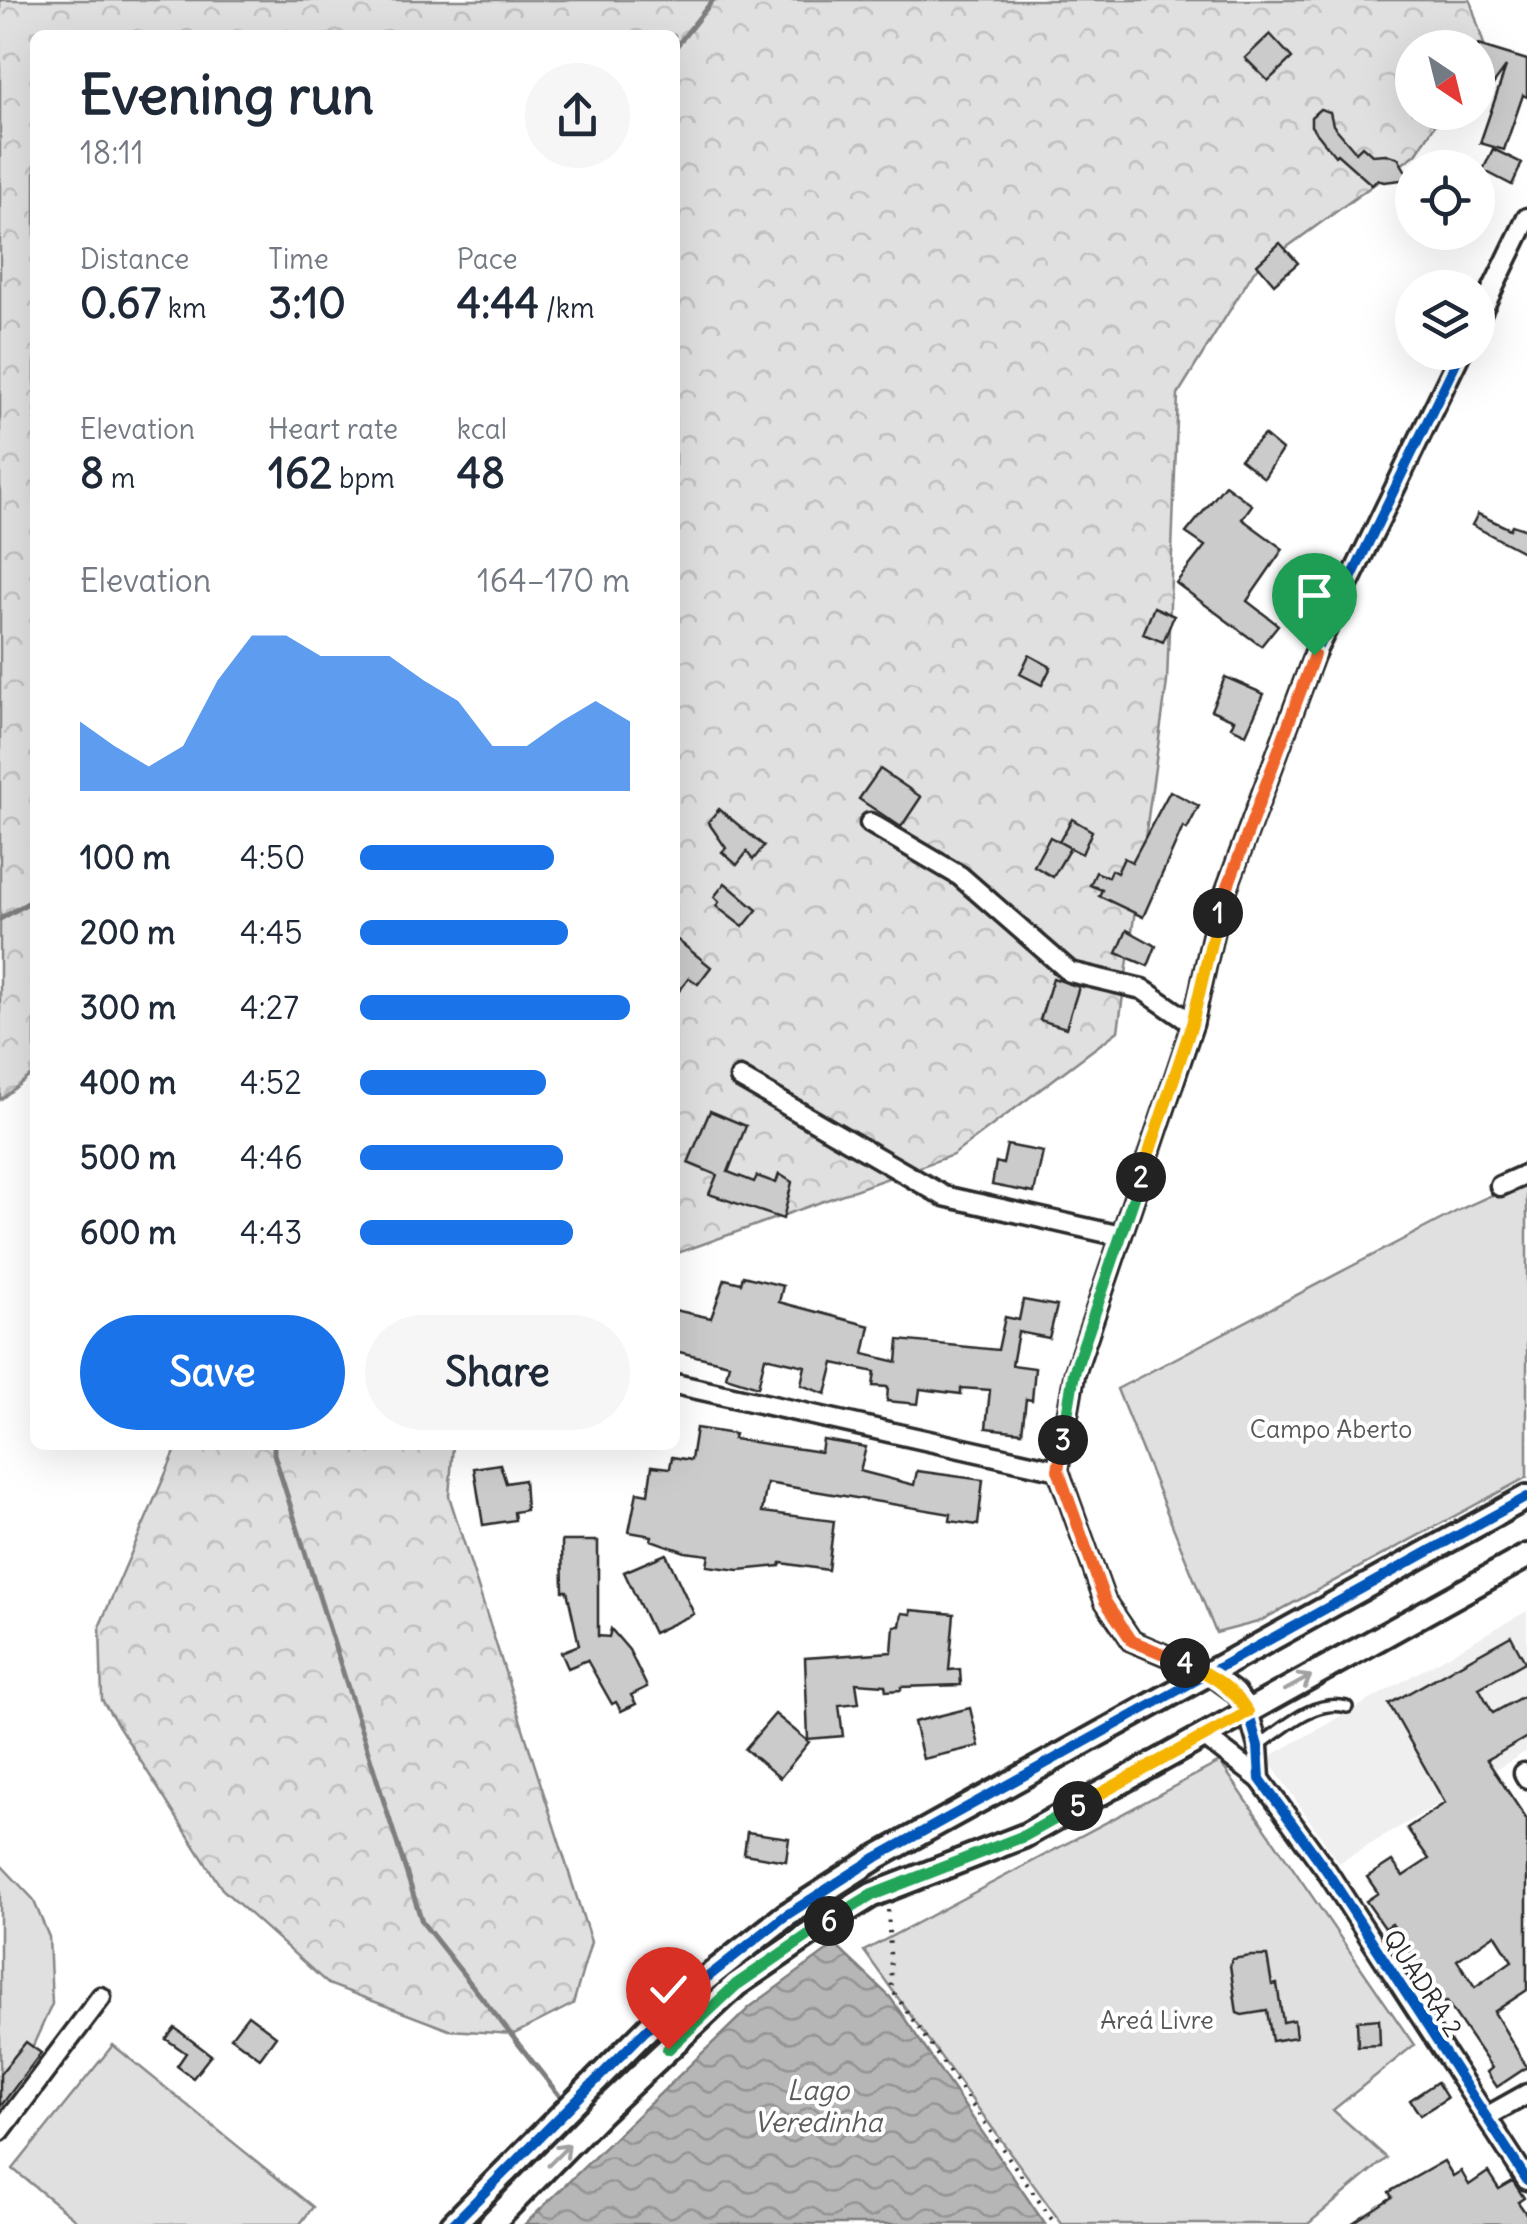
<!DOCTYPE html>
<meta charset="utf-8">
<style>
body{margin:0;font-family:Delius,sans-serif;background:#f6f6f7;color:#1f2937;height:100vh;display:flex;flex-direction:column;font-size:38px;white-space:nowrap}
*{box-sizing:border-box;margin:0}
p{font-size:32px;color:#747a83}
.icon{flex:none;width:55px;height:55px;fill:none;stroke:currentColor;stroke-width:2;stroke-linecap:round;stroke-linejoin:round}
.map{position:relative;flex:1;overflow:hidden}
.details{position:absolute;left:30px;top:30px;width:650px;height:1420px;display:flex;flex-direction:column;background:#fff;border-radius:15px;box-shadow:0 10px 40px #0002}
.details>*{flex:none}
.needle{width:65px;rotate:145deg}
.fabs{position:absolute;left:1395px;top:30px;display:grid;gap:20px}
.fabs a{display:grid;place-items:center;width:100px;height:100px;border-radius:50%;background:#fff;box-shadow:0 10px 40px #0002;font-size:50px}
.pin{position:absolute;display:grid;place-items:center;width:85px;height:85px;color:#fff;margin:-102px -42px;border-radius:50% 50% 50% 0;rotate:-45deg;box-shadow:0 0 10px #0007}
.pin .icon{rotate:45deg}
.km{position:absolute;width:50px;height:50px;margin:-25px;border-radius:50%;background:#222;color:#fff;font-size:28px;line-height:50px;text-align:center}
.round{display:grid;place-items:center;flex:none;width:105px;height:105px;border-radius:52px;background:#f6f6f7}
.headline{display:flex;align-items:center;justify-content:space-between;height:170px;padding:0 50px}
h1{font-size:55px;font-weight:800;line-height:75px}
.metrics{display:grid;grid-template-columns:repeat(3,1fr);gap:15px;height:170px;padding:10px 50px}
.metrics div{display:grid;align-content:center}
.metrics b{font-size:42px;font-weight:800}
.metrics small{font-size:28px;font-weight:400}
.metrics p{font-size:28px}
.chart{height:280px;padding:20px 50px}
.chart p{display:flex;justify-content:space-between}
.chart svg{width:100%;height:180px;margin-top:10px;fill:#1a73e8;opacity:.7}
.action{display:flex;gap:20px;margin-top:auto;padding:20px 50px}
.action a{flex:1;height:115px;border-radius:60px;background:#1a73e8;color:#fff;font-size:40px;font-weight:800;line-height:115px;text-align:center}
.action a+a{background:#f6f6f7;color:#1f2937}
ul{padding:0 50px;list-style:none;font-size:32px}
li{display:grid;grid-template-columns:160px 120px 1fr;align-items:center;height:75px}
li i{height:25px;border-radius:12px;background:#1a73e8}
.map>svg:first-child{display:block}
.built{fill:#efefef}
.green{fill:#e0e0e0;stroke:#868686;stroke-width:2.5}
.forest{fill:url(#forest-crowns);stroke:#868686;stroke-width:2.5}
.water{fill:url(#water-waves);stroke:#7e7e7e;stroke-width:2.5}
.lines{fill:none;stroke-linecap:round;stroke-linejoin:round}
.stream{stroke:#7e7e7e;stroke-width:5}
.building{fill:#cbcbcb;stroke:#2b2b2b;stroke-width:2.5;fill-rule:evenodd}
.lane-casing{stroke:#2b2b2b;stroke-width:16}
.street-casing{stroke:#2b2b2b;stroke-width:25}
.secondary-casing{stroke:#2b2b2b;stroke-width:30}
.path{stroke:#2b2b2b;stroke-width:4;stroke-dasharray:2.5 8;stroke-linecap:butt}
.lane{stroke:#fff;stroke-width:9}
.street{stroke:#fff;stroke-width:18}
.secondary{stroke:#fff;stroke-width:22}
.cycleway-casing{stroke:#fff;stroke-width:16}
.cycleway{stroke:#0057b8;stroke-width:10}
.oneway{stroke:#a0a0a0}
.split-1-casing{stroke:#fff;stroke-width:20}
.split-2-casing{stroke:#fff;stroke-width:20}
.split-3-casing{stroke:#fff;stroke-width:20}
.split-4-casing{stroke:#fff;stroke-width:20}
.split-5-casing{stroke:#fff;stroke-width:20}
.split-6-casing{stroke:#fff;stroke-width:20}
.split-7-casing{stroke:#fff;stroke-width:20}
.split-1{stroke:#f0652b;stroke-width:12}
.split-2{stroke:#f5b400;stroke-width:12}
.split-3{stroke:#22a559;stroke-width:12}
.split-4{stroke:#f0652b;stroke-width:12}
.split-5{stroke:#f5b400;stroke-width:12}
.split-6{stroke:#22a559;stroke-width:12}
.split-7{stroke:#22a559;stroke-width:12}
.labels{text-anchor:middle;stroke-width:8;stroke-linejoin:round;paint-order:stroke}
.park-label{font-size:25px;fill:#585858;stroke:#fff}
.street-label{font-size:25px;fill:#2b2b2b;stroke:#fff}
.water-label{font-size:28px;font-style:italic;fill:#5c5c5c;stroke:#fff}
</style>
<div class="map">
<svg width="1527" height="2224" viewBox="0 0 1527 2224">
<defs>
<pattern id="forest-crowns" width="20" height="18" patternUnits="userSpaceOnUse" patternTransform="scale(2.5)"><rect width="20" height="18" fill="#e0e0e0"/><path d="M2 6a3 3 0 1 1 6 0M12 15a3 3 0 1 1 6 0" fill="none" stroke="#c0c0c0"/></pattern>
<pattern id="water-waves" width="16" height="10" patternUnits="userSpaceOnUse" patternTransform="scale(2.5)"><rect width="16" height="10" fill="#b6b6b6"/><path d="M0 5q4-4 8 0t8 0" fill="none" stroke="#949494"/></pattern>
</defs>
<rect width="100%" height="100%" fill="#fff"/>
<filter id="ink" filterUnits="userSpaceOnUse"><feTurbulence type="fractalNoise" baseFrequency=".01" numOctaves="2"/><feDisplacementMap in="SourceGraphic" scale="20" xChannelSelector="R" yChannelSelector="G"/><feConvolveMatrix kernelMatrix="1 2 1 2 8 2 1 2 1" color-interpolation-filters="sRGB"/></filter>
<g filter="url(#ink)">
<path class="built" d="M1527,1611V1751L1339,1863L1267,1758Z"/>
<g class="green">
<path d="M1527,1179V1477L1258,1622L1216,1633L1117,1389L1463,1208Z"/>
<path d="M1220,1762L1414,2045L1333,2110L1387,2158L1308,2224H1062L864,1951Z"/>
<path d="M0,1864L33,1899L49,1937L52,2004L14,2087L0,2098Z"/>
<path d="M113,2045L313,2207L300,2224H81L13,2169Z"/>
</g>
<g class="forest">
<path d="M0,0H1470L1485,48L1478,59V48H1412V112L1443,113L1416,154L1254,271L1178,394L1167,682L1118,1031L953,1155L675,1254V35H35V1072L0,1100Z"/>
<path d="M178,1445H453L449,1496L591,1942L573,2004L514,2034L449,2030L328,1984L222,1889L102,1700L100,1625Z"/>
</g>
<path class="water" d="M835,1945L890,1997L1045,2224H525L750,2007Z"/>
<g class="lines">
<g class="stream">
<path d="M675,48L713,0"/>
<path d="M0,919L35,899"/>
<path d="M274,1445V1454L422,1922L562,2099"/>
</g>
</g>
<g class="building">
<path d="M1270,34L1292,58L1268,81L1245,58Z"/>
<path d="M1478,45L1527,60V97L1523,95L1504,150L1480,143L1506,67L1478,105Z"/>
<path d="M1320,109L1330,112L1333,125L1356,152L1362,146L1372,155L1386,154L1398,158L1410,179L1384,182L1377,180L1372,185L1337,154L1335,156L1311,126V117Z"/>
<path d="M1493,149L1522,163L1512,185L1483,170Z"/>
<path d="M1280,243L1298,263L1274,284L1257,264Z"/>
<path d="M1264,435L1282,450L1264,478L1240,459Z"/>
<path d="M1225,485L1252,505L1242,519L1283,549L1247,601L1278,625L1261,646L1176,583L1205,546L1186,533Z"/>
<path d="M1478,514L1510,529L1512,525L1527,530V554L1472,525Z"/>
<path d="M1154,607L1174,616L1163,642L1143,634Z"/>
<path d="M1029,655L1051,667L1042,685L1020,674Z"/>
<path d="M1225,677L1264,694L1246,734L1231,727L1234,720L1211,710Z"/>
<path d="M880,769L921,797L901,827L859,799Z"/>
<path d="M1170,791L1199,806L1187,829L1183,827L1143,917L1099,896L1102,890L1090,885L1096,872L1108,877L1111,870L1117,873L1124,858L1132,862Z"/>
<path d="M719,809L764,846L753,860L747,852L737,865L722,852L726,848L708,822Z"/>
<path d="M1072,819L1092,831L1082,854L1059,842Z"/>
<path d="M1050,837L1070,848L1053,877L1034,866Z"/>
<path d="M725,883L757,910L743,927L716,906L719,902L714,897Z"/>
<path d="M1127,930L1156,946L1148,966L1117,953Z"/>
<path d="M675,938L711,967L698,984L689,978L675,996Z"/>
<path d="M1053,978L1079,987L1066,1028L1040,1020Z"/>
<path d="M710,1111L746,1126L728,1172L754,1182L757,1176L776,1183L779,1174L792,1182L783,1219L709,1194L717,1175L688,1163Z"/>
<path d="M1007,1145L1043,1152L1034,1193L992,1185L996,1162L1003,1164Z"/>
<path d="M743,1276L783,1286L779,1302L870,1326L864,1354L897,1362L899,1340L998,1350L1005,1317L1019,1320L1023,1300L1057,1306L1049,1338L1018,1332L1012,1365L1035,1368L1032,1400L1026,1399L1022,1432L986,1428L990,1390L961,1388V1394L920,1389L918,1404L887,1401L888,1387L873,1386L875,1372L834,1363L826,1394L801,1385L805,1366L765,1357L758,1387L726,1377L729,1364L675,1351V1310L711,1318L725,1279L741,1283Z"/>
<path d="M696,1428L734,1434L733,1439L821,1452L823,1440L866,1447L860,1471L914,1485L917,1471L983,1480L978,1525L950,1521L951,1514L767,1483L762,1512L834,1521L828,1570L781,1563L780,1566L739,1570L707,1566L709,1555L685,1552L651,1540L652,1536L629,1532L637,1492L648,1494L652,1466L670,1468L672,1457L691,1460Z"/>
<path d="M500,1464L506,1483L524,1480L526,1510L514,1512L515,1520L483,1525L474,1468Z"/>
<path d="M562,1541H598V1636L609,1637L611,1629L629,1650L647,1687L631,1695L636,1704L621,1711L616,1702L612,1704L587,1660L568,1668L561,1652L579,1645L567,1591H563Z"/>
<path d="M666,1554L694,1614L653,1633L624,1572Z"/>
<path d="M911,1610L954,1614L949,1670L960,1669L961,1685L901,1687V1690L886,1691L885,1685L856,1683L859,1703L839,1705L843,1736L808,1739L805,1658L892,1652L894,1626H900L902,1613L911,1614Z"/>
<path d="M1511,1636L1525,1662L1479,1688L1493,1713L1527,1694V1737L1487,1760L1527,1820V1990L1494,2012L1527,2067L1497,2087L1487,2072L1492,2068L1447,2002L1444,2003L1392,1924L1385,1928L1366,1901L1378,1893L1367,1877L1392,1861L1403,1876L1429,1859L1407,1828L1445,1803L1389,1704ZM1495,1934L1512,1961L1475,1987L1457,1960Z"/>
<path d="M970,1708L979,1746L923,1759L914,1722Z"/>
<path d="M775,1714L809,1742L780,1778L745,1749Z"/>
<path d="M747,1832L789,1838L786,1861L744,1854Z"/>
<path d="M1251,1956H1267L1272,1985L1277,1984L1283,2022L1294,2020L1296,2037L1272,2041L1267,2011L1242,2015L1237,2013L1230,1965L1232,1959Z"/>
<path d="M248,2015L276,2036L260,2058L231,2037Z"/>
<path d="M1379,2019L1380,2045L1358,2046L1357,2021Z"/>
<path d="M175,2028L211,2055L193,2078L177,2066L186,2053L166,2039Z"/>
<path d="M26,2042L41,2053L0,2107V2074Z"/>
<path d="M1437,2082L1447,2098L1420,2115L1410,2100Z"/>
<path d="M1444,2161L1453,2176L1461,2171L1469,2185L1488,2172L1499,2189L1513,2181L1524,2198L1518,2202L1527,2215V2224H1351L1392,2197L1389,2192Z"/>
</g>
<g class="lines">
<g class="lane-casing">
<path id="lane" d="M1258,1746C1284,1728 1314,1698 1347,1707"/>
</g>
<g class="street-casing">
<g id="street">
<path d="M1478,319L1527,218"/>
<path d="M1461,352L1314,655L1217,915L1193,1024L1075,1373L1058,1470L1105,1601L1132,1641L1210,1674L1236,1693L1248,1711L1258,1746L1260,1779L1326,1870L1527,2180"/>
<path d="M870,823L960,876L1070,972L1142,989L1193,1024"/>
<path d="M740,1078L944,1196L1121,1236"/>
<path d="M1500,1186L1527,1174"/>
<path d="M675,1384L1058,1470"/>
<path d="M1204,1736L1260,1779"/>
<path d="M1524,1773L1527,1778"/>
<path d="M1486,2117L1527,2094"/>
<path d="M0,2131L101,1997"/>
</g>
</g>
<g class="secondary-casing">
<g id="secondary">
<path d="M453,2224L666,2010L785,1916L877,1857L1527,1497"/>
<path d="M491,2224L601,2112L736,1985L825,1924L872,1895L1024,1836L1527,1556"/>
</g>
</g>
<path class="path" d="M888,1910L892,1990L1055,2224"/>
<use href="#lane" class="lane"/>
<use href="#street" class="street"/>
<use href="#secondary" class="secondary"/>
<g class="cycleway-casing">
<g id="cycleway">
<path d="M1461,352L1314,655L1217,915L1193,1024L1075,1373L1058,1470L1105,1601L1132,1641L1210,1674L1236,1693L1248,1711L1258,1746L1260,1779L1326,1870L1527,2180"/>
<path d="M453,2224L666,2010L785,1916L877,1857L1527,1497"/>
</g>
</g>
<use href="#cycleway" class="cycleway"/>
</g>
<defs><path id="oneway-shaft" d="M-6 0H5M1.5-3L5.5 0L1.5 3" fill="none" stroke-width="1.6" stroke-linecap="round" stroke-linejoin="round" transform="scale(2.5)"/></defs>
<g class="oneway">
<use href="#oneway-shaft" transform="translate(1298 1683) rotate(-29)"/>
<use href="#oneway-shaft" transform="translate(559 2155) rotate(-45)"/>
</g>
</g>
<g class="lines" filter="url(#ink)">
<g class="split-1-casing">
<path id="split-1" d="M1218,913L1314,655"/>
</g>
<g class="split-2-casing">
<path id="split-2" d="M1141,1177L1192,1024L1218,913"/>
</g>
<g class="split-3-casing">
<path id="split-3" d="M1063,1440L1074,1373L1141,1177"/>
</g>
<g class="split-4-casing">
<path id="split-4" d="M1063,1440L1058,1470L1105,1601L1132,1641L1185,1663"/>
</g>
<g class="split-5-casing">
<path id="split-5" d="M1078,1806L1248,1712C1232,1687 1212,1675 1185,1663"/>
</g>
<g class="split-6-casing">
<path id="split-6" d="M829,1921L872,1895L1024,1836L1078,1806"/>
</g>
<g class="split-7-casing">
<path id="split-7" d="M668,2049L736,1985L829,1921"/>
</g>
<use href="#split-1" class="split-1"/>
<use href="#split-2" class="split-2"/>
<use href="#split-3" class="split-3"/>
<use href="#split-4" class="split-4"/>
<use href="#split-5" class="split-5"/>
<use href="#split-6" class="split-6"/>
<use href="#split-7" class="split-7"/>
</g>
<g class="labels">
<g class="park-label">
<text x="1331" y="1438">Campo Aberto</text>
<text x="1157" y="2029">Areá Livre</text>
</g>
<g class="street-label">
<text transform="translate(1423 1983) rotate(57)" y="9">QUADRA 2</text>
</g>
<g class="water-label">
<text x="818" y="2100">Lago<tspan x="818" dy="32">Veredinha</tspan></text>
</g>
</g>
</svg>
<div class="fabs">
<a><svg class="needle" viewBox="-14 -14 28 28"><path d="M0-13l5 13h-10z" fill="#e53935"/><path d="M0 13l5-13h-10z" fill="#747a83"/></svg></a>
<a><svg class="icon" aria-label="locate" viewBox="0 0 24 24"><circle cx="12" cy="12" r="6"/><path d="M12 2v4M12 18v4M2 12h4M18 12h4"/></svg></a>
<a><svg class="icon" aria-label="layers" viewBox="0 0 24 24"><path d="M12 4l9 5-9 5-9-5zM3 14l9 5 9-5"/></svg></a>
</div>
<div class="pin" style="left:1314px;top:655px;background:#1e9e55"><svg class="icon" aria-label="arrive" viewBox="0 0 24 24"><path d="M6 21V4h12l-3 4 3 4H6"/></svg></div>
<div class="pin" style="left:668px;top:2049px;background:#d93025"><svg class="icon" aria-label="check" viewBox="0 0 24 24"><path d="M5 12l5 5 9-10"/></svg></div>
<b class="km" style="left:1218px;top:913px">1</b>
<b class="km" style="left:1141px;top:1177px">2</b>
<b class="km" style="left:1063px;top:1440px">3</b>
<b class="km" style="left:1185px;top:1663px">4</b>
<b class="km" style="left:1078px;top:1806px">5</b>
<b class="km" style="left:829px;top:1921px">6</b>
<section class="details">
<div class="headline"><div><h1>Evening run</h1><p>18:11</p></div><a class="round"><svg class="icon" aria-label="share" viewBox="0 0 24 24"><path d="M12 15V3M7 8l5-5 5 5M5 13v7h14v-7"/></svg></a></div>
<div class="metrics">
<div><p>Distance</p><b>0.67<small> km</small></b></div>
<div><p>Time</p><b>3:10</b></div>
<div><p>Pace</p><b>4:44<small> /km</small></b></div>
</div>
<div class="metrics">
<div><p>Elevation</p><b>8<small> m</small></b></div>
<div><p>Heart rate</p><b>162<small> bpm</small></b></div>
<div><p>kcal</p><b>48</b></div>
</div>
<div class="chart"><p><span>Elevation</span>164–170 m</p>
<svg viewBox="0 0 160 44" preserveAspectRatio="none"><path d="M0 44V27L10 33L20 38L30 33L40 17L50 6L60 6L70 11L80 11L90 11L100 17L110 22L120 33L130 33L140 27L150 22L160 27V44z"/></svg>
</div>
<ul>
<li><b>100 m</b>4:50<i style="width:72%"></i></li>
<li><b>200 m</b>4:45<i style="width:77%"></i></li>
<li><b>300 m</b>4:27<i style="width:100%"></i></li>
<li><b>400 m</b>4:52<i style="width:69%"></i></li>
<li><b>500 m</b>4:46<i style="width:75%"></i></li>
<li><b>600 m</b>4:43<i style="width:79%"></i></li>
</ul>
<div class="action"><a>Save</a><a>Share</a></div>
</section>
</div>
